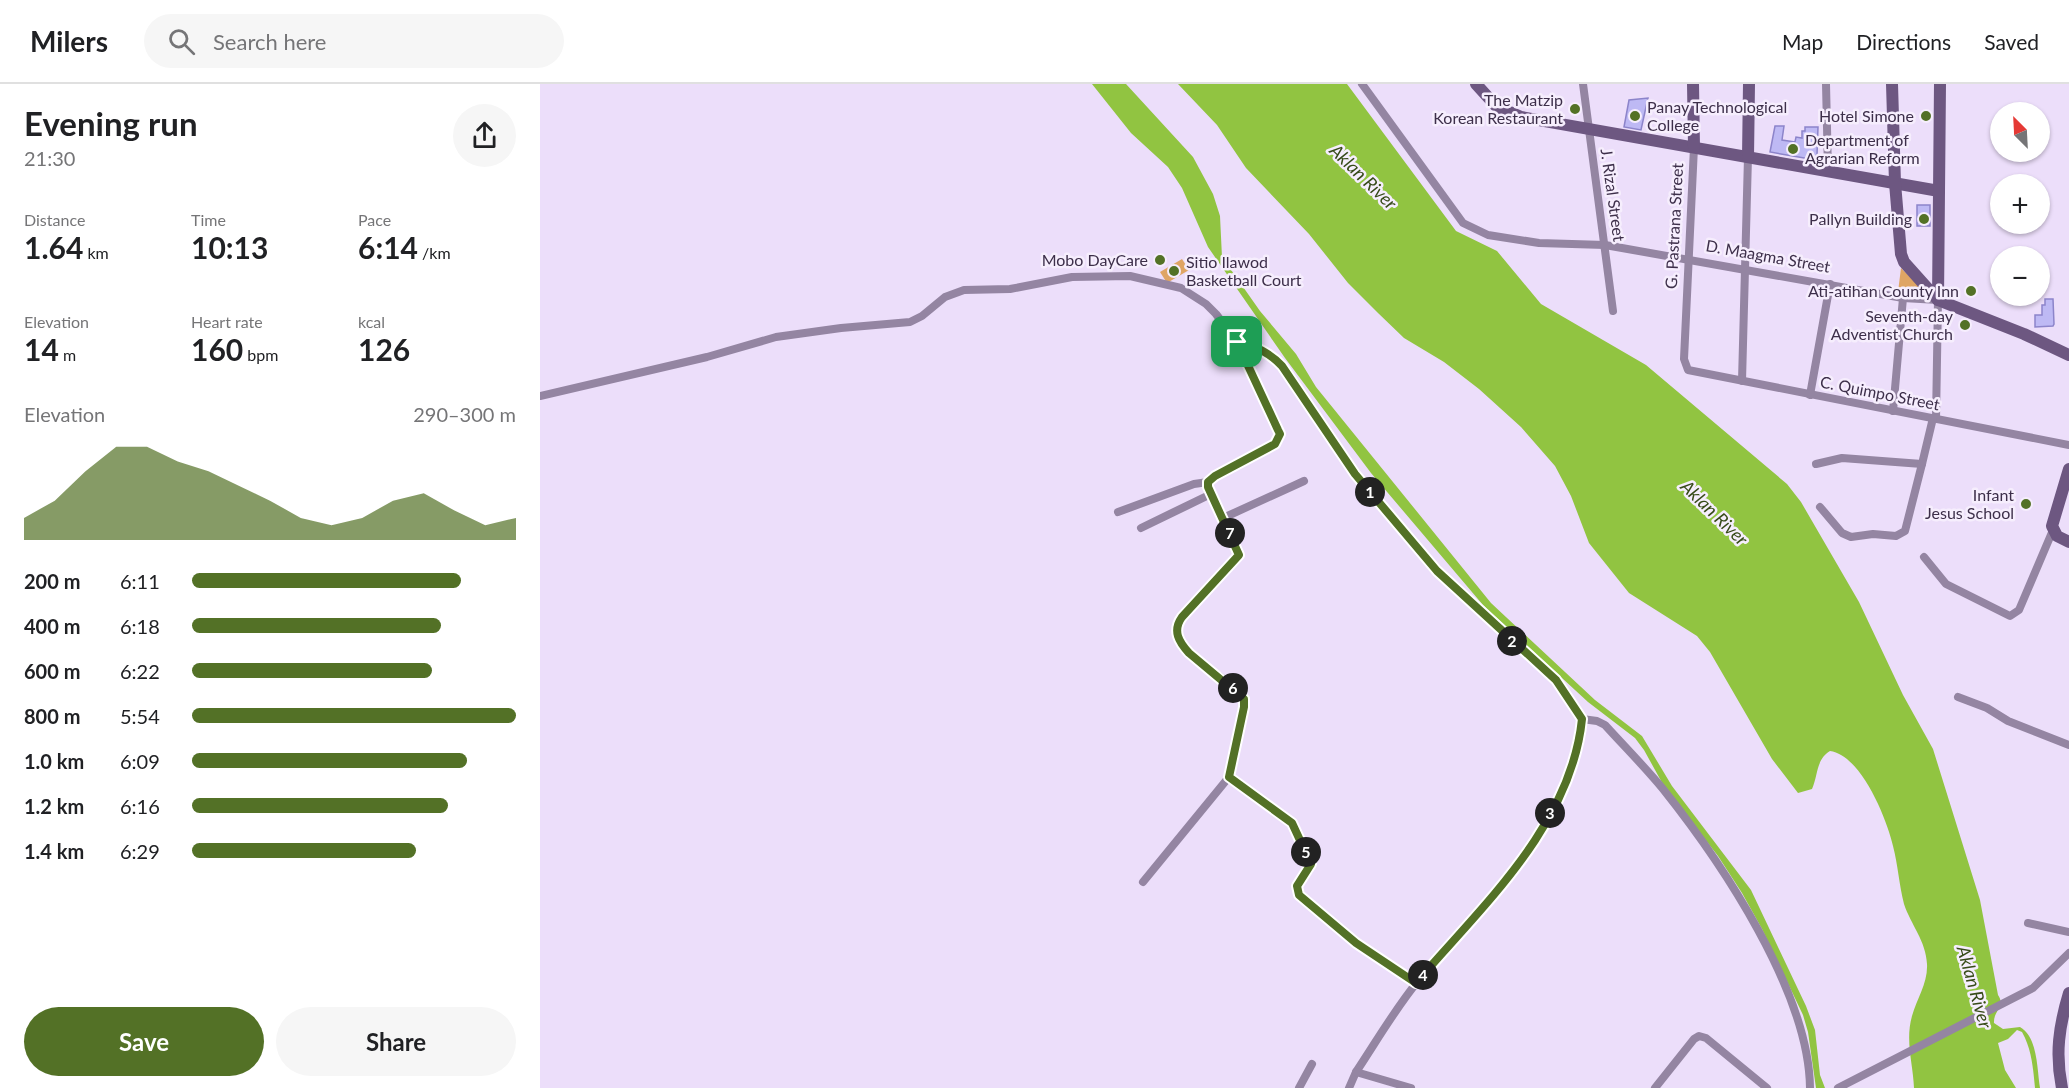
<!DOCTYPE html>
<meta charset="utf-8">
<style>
body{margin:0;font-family:Lato,sans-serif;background:#f6f6f6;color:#202124;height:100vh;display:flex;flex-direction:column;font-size:22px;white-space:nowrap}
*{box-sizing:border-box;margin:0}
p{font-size:20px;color:#757577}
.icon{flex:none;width:33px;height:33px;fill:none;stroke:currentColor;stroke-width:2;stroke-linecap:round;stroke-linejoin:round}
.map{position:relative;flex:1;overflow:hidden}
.sheet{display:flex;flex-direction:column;background:#fff;width:540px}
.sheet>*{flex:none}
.needle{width:39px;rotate:336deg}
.tools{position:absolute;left:1450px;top:18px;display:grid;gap:12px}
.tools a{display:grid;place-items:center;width:60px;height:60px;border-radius:50%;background:#fff;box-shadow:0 2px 4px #0004;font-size:30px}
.pin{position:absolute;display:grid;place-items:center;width:51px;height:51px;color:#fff;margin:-26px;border-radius:12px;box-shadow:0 3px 9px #0006}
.km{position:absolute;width:30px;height:30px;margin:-15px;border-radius:50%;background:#222;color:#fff;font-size:16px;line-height:30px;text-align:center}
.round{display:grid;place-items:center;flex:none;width:63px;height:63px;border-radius:32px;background:#f6f6f6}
.overview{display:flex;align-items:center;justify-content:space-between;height:102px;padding:0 24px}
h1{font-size:33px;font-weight:700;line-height:45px}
.stats{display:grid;grid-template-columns:repeat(3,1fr);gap:9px;height:102px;padding:6px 24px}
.stats div{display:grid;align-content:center}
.stats b{font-size:30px;font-weight:700}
.stats small{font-size:16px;font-weight:400}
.stats p{font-size:16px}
.chart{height:168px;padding:12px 24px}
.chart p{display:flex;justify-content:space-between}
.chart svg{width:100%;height:108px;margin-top:6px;fill:#537126;opacity:.7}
.button{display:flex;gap:12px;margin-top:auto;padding:12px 24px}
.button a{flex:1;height:69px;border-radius:36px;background:#537126;color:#fff;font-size:24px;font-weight:700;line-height:69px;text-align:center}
.button a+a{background:#f6f6f6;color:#202124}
ul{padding:0 24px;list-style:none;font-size:20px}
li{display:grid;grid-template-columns:96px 72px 1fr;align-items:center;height:45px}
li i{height:15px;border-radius:8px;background:#537126}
header{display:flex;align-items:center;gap:36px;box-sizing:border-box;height:84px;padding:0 30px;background:#fff;border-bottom:2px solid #e0e0e0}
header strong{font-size:28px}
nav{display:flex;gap:33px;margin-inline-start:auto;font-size:21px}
.search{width:420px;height:54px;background:#f6f6f6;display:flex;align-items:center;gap:15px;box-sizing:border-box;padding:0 21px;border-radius:33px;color:#757577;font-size:22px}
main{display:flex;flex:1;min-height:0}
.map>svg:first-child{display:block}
.green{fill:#dfa564}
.water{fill:#91c441}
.building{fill:#beb9f4;stroke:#8c84ca;stroke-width:1.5}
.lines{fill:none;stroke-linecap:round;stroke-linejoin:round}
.street{stroke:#9485a2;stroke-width:8}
.secondary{stroke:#6d5781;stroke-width:12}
.route-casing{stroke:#fff;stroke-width:12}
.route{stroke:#537126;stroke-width:8}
.poi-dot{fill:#537126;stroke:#f6eefd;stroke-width:2}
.labels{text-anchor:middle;stroke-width:5;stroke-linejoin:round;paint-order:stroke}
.poi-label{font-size:16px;fill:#3d2f4a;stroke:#f6eefd;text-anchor:end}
.street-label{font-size:16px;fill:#3d2f4a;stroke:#f6eefd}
.water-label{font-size:18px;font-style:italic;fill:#374b19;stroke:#f6eefd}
</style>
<header>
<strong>Milers</strong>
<div class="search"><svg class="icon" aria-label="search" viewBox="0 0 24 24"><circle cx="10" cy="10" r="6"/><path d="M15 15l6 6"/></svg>Search here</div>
<nav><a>Map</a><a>Directions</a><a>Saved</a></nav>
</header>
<main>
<section class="sheet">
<div class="overview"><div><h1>Evening run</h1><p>21:30</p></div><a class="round"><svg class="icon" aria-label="share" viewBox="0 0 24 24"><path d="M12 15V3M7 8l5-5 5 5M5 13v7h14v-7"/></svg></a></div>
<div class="stats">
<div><p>Distance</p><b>1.64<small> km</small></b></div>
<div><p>Time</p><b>10:13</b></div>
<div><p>Pace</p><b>6:14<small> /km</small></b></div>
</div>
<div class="stats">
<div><p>Elevation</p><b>14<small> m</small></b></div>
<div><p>Heart rate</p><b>160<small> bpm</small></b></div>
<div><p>kcal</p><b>126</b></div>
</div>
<div class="chart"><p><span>Elevation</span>290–300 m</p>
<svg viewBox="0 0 160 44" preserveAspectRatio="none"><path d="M0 44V35L10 28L20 16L30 6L40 6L50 12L60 16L70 22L80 28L90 35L100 38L110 35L120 28L130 25L140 32L150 38L160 35V44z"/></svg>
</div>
<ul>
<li><b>200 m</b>6:11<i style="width:83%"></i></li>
<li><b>400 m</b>6:18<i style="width:77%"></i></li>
<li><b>600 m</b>6:22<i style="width:74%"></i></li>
<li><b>800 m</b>5:54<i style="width:100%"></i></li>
<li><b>1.0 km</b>6:09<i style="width:85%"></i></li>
<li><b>1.2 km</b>6:16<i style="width:79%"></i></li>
<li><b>1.4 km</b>6:29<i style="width:69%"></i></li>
</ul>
<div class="button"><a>Save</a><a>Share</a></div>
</section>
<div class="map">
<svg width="1529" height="1004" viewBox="0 0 1529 1004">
<rect width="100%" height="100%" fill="#ecdefa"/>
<g class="green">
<path d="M642,175L649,186L627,199L620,188Z"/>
<path d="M1361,184L1385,208L1384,210L1358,208Z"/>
</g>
<g class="water">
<path d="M552,0H586L653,73L673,110L680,132L682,173L720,227L756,270L776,303L951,519L1055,616L1102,652L1132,702L1211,806L1266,922L1275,946L1280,991L1285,1004H1276L1268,948L1263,931L1222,845L1202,809L1178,772L1125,704L1104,666L1095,654L1048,618L943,521L831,389L745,274L668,163L642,104L628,83L591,49Z"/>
<path d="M638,0H807L916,147L957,167L1001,220L1106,281L1247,400L1261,418L1319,518L1363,611L1393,665L1440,816L1458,911C1466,922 1453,927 1454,939L1463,945L1480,943C1498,953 1497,986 1500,1004H1495C1493,984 1492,966 1482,948L1477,946L1468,955L1458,959L1465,986L1476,1004H1374C1373,979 1365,957 1372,932C1377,914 1388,899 1387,880C1386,857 1371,841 1364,820C1359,801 1358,781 1353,762C1347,735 1321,671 1290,667C1276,675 1278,692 1272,705L1258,709L1232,675L1170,568L1157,552L1089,509L1049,459L1031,412L1015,382L981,343L939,305L904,278L864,254L838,229L808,199L769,150L706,84L677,41Z"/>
</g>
<g class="building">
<path d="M1108,14L1101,46L1084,43L1089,16Z"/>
<path d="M1235,42H1244L1242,56L1255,58L1256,53L1262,54V47H1265V43H1278L1277,71L1270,75L1230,68Z"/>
<rect x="1377" y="121" width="13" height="21"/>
<path d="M1505,215H1513L1514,240L1513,242L1495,243V231H1502V221H1505Z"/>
</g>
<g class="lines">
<g class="street">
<path d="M822,0L923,139L948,151L999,159L1065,161L1363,214L1398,216L1396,335"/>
<path d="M1043,0L1073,227"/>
<path d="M1286,0L1288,87"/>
<path d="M1154,63L1144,275L1148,286L1529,361"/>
<path d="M697,258C713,260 731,270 742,282L815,390L897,487L1016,596L1042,635C1030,743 942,818 878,897C855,925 836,958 816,988L809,1004"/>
<path d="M1202,297L1208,73"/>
<path d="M1270,311L1290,200"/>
<path d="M0,312L167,273L236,253L301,244L370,238L382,232L405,213L424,206L470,205L532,193L590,192L641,204L666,220L676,230L697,258L739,350L735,360L675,392L668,398V403L699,471L637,540C634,577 688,588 704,615L689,693L752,739L771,780L769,786L757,802L759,811L816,859L876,899"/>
<path d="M1353,327L1363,214"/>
<path d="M1276,380L1302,374L1382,380L1393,334"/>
<path d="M1280,423L1302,449L1311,453L1333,450L1356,452L1365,447L1382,380"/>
<path d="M578,428L654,400L668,398"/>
<path d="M683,434L764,397"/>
<path d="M601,444L671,410"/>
<path d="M1384,473L1406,500L1470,532L1479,526L1513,446"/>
<path d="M1418,613L1447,624L1468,637L1529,661"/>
<path d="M1042,635L1057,637L1065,641C1084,662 1105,683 1123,705C1182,779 1269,908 1270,1004"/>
<path d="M603,798L689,693"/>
<path d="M1488,839L1529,848"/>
<path d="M816,988L871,1004"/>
<path d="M759,1004L772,980"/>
<path d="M1115,1004L1154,955L1159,952L1166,954L1227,1004"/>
<path d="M1298,1004L1493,904L1529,869"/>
</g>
<g class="secondary">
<path d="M936,0L956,22L981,33L1399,107"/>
<path d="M1153,0L1154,63"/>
<path d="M1352,0L1355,99L1361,170L1364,178L1398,216L1484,250L1529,271"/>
<path d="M1208,73L1209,0"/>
<path d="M1398,216L1400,0"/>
<path d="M1529,385L1512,442L1517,452L1529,458"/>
<path d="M1522,1004C1515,970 1519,942 1529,909"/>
</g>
</g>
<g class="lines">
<g class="route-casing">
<path id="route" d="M697,258C713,260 731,270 742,282L815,390L897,487L1016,596L1042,635C1031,742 942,822 876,899L816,859L759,811L757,802L771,780L752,739L689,693L704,623V615L649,569C639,558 632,547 642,533L699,471L668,403V398L675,392L735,360L740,350L738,346Z"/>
</g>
<use href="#route" class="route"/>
</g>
<g class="poi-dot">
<circle cx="1035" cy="25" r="6"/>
<circle cx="1095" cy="32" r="6"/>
<circle cx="1386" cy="32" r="6"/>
<circle cx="1253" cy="65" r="6"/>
<circle cx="1384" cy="135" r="6"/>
<circle cx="620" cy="176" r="6"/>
<circle cx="634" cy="187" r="6"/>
<circle cx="1431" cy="207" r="6"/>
<circle cx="1425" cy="241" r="6"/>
<circle cx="1486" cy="420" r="6"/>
</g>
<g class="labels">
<g class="poi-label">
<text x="1023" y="22">The Matzip<tspan x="1023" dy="18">Korean Restaurant</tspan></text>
<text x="1107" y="29" text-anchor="start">Panay Technological<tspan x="1107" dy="18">College</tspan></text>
<text x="1374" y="38">Hotel Simone</text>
<text x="1265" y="62" text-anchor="start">Department of<tspan x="1265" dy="18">Agrarian Reform</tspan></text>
<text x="1372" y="141">Pallyn Building</text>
<text x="608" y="182">Mobo DayCare</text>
<text x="646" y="184" text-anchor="start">Sitio Ilawod<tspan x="646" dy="18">Basketball Court</tspan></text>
<text x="1419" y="213">Ati-atihan County Inn</text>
<text x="1413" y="238">Seventh-day<tspan x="1413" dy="18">Adventist Church</tspan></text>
<text x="1474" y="417">Infant<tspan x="1474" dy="18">Jesus School</tspan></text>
</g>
<g class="street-label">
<text transform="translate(1073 111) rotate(82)" y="6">J. Rizal Street</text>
<text transform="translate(1134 142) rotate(-87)" y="6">G. Pastrana Street</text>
<text transform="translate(1228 172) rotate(10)" y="6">D. Maagma Street</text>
<text transform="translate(1340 309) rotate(11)" y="6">C. Quimpo Street</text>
</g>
<g class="water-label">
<text transform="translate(823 93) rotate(44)" y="6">Aklan River</text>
<text transform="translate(1174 429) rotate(44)" y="6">Aklan River</text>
<text transform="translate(1434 903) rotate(74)" y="6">Aklan River</text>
</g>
</g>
</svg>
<div class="tools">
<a><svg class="needle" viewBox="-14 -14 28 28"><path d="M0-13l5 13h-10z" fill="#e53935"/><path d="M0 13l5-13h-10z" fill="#757577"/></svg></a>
<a>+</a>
<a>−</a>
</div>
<div class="pin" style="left:697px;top:258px;background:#1e9e55"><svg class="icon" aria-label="arrive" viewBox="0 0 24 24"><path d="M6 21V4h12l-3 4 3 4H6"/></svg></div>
<b class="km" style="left:830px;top:408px">1</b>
<b class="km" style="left:972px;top:557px">2</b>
<b class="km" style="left:1010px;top:729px">3</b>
<b class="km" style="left:883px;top:891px">4</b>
<b class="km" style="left:766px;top:768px">5</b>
<b class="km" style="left:693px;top:604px">6</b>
<b class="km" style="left:690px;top:449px">7</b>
</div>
</main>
